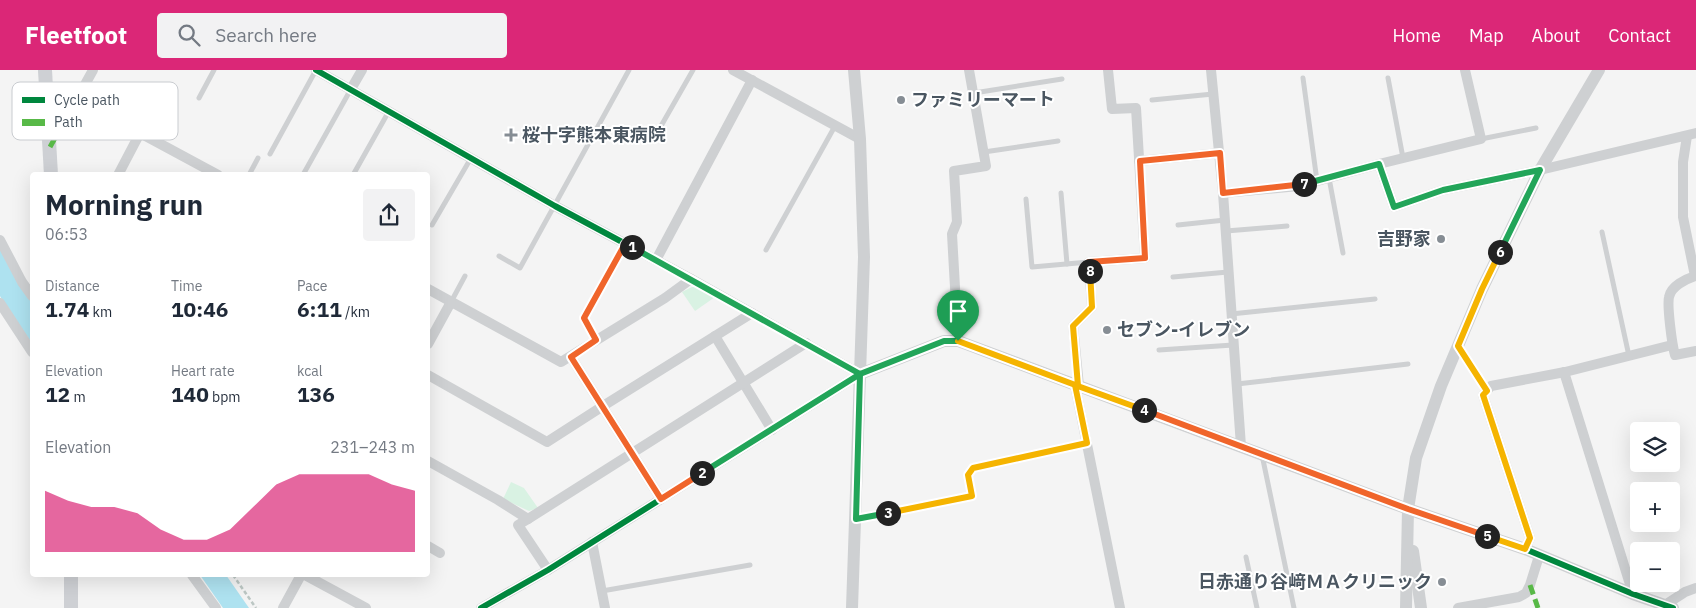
<!DOCTYPE html>
<meta charset="utf-8">
<style>
body{margin:0;font-family:"IBM Plex Sans","Noto Sans JP",sans-serif;background:#f2f2f3;color:#1f2937;height:100vh;display:flex;flex-direction:column;font-size:19px;white-space:nowrap}
*{box-sizing:border-box;margin:0}
p{font-size:16px;color:#747a83}
.icon{flex:none;width:28px;height:28px;fill:none;stroke:currentColor;stroke-width:2;stroke-linecap:round;stroke-linejoin:round}
.map{position:relative;flex:1;overflow:hidden}
.details{position:absolute;left:30px;top:102px;width:400px;height:405px;display:flex;flex-direction:column;background:#fff;border-radius:5px;box-shadow:0 5px 20px #0002}
.details>*{flex:none}
.tools{position:absolute;left:1630px;top:352px;display:grid;gap:10px}
.tools a{display:grid;place-items:center;width:50px;height:50px;border-radius:5px;background:#fff;box-shadow:0 5px 20px #0002;font-size:25px}
.pin{position:absolute;display:grid;place-items:center;width:42px;height:42px;color:#fff;margin:-51px -21px;border-radius:50% 50% 50% 0;rotate:-45deg;box-shadow:0 0 5px #0007}
.pin .icon{rotate:45deg}
.km{position:absolute;width:25px;height:25px;margin:-12px;border-radius:50%;background:#222;color:#fff;font-size:14px;line-height:25px;text-align:center}
.round{display:grid;place-items:center;flex:none;width:52px;height:52px;border-radius:5px;background:#f2f2f3}
.overview{display:flex;align-items:center;justify-content:space-between;height:85px;padding:0 15px}
h1{font-size:28px;font-weight:700;line-height:38px}
.metrics{display:grid;grid-template-columns:repeat(3,1fr);gap:8px;height:85px;padding:5px 15px}
.metrics div{display:grid;align-content:center}
.metrics b{font-size:21px;font-weight:700}
.metrics small{font-size:14px;font-weight:400}
.metrics p{font-size:14px}
.chart{height:140px;padding:10px 15px}
.chart p{display:flex;justify-content:space-between}
.chart svg{width:100%;height:90px;margin-top:5px;fill:#db2777;opacity:.7}
header{display:flex;align-items:center;gap:30px;box-sizing:border-box;height:70px;padding:0 25px;background:#db2777;color:#fff}
header strong{font-size:24px}
nav{display:flex;gap:28px;margin-inline-start:auto;font-size:18px}
.search{width:350px;height:45px;background:#f2f2f3;display:flex;align-items:center;gap:12px;box-sizing:border-box;padding:0 18px;border-radius:5px;color:#747a83;font-size:19px}
.map>svg:first-child{display:block}
.green{fill:#d9f2e3}
.water{fill:#aee2f0}
.lines{fill:none;stroke-linecap:round;stroke-linejoin:round}
.path{stroke:#bcc7c4;stroke-width:2.5;stroke-dasharray:4 2.5;stroke-linecap:butt}
.service{stroke:#ced0d2;stroke-width:5}
.minor{stroke:#ced0d2;stroke-width:10}
.tertiary{stroke:#ced0d2;stroke-width:12}
.secondary{stroke:#ced0d4;stroke-width:14}
.quiet{stroke:#58b947;stroke-width:5;stroke-dasharray:10 5;stroke-linecap:butt}
.cycleway-casing{stroke:#fff;stroke-width:9}
.cycleway{stroke:#00873e;stroke-width:6}
.split-1-casing{stroke:#fff;stroke-width:10}
.split-2-casing{stroke:#fff;stroke-width:10}
.split-3-casing{stroke:#fff;stroke-width:10}
.split-4-casing{stroke:#fff;stroke-width:10}
.split-5-casing{stroke:#fff;stroke-width:10}
.split-6-casing{stroke:#fff;stroke-width:10}
.split-7-casing{stroke:#fff;stroke-width:10}
.split-8-casing{stroke:#fff;stroke-width:10}
.split-9-casing{stroke:#fff;stroke-width:10}
.split-1{stroke:#22a559;stroke-width:6}
.split-2{stroke:#f0652b;stroke-width:6}
.split-3{stroke:#22a559;stroke-width:6}
.split-4{stroke:#f5b400;stroke-width:6}
.split-5{stroke:#f0652b;stroke-width:6}
.split-6{stroke:#f5b400;stroke-width:6}
.split-7{stroke:#22a559;stroke-width:6}
.split-8{stroke:#f0652b;stroke-width:6}
.split-9{stroke:#f5b400;stroke-width:6}
.poi-dot{fill:#868d94;stroke:#fff;stroke-width:2}
.labels{text-anchor:middle;stroke-width:4;stroke-linejoin:round;paint-order:stroke}
.poi-label{font-size:18px;font-weight:bold;fill:#4a5661;stroke:#fff;text-anchor:start}
.key{fill:#fff;stroke:#c9ccd0;stroke-width:1}
.key-label{font-size:14px;fill:#4a5661}
</style>
<header>
<strong>Fleetfoot</strong>
<div class="search"><svg class="icon" aria-label="search" viewBox="0 0 24 24"><circle cx="10" cy="10" r="6"/><path d="M15 15l6 6"/></svg>Search here</div>
<nav><a>Home</a><a>Map</a><a>About</a><a>Contact</a></nav>
</header>
<div class="map">
<svg width="1696" height="538" viewBox="0 0 1696 538">
<rect width="100%" height="100%" fill="#f4f4f4"/>
<g class="green">
<path d="M692,217H697L715,227L695,241L682,222Z"/>
<path d="M511,412L524,418L538,438L529,441L503,429Z"/>
</g>
<g class="water">
<path d="M0,179L17,211L32,233V273L9,242L0,226Z"/>
<path d="M200,505H226L249,538H223Z"/>
</g>
<g class="lines">
<path class="path" d="M233,505L256,538"/>
<g class="service">
<path d="M1303,8L1317,111"/>
<path d="M1388,8L1403,88"/>
<path d="M974,23L1062,9"/>
<path d="M199,28L214,0"/>
<path d="M1152,30L1213,24"/>
<path d="M140,63L155,33"/>
<path d="M657,63L693,0"/>
<path d="M1481,69L1536,58"/>
<path d="M984,82L1058,71"/>
<path d="M270,84L316,0"/>
<path d="M304,103L351,19"/>
<path d="M249,105L258,88"/>
<path d="M353,105L389,41"/>
<path d="M1329,108L1343,183"/>
<path d="M1061,123L1067,194"/>
<path d="M1026,129L1032,197L1089,192"/>
<path d="M432,155L471,88"/>
<path d="M1178,155L1225,150"/>
<path d="M1226,161L1287,156"/>
<path d="M1602,162L1629,286"/>
<path d="M766,180L835,56"/>
<path d="M499,186L520,198L629,0"/>
<path d="M1173,207L1228,202"/>
<path d="M451,232L465,206"/>
<path d="M1231,244L1375,229"/>
<path d="M596,270L585,248L625,174"/>
<path d="M1459,279L1487,321"/>
<path d="M1159,280L1233,275"/>
<path d="M1237,314L1408,294"/>
<path d="M1262,385L1294,538"/>
<path d="M856,449L972,427L968,405L973,397L1087,373"/>
<path d="M1246,487L1257,538"/>
<path d="M602,521L750,495"/>
</g>
<g class="minor">
<path d="M93,0L77,29L218,105"/>
<path d="M316,0L555,136L691,209L860,304L548,500L481,538"/>
<path d="M733,0L860,69"/>
<path d="M1211,0L1223,123L1241,376"/>
<path d="M351,19L362,0"/>
<path d="M1687,66L1683,92V147L1695,206C1686,209 1671,216 1669,227C1667,236 1672,275 1675,285L1696,281"/>
<path d="M1139,91L1220,83"/>
<path d="M1379,94L1481,69L1465,0"/>
<path d="M118,105L140,63"/>
<path d="M1223,123L1299,116L1379,94L1394,137L1443,120L1540,100L1696,63"/>
<path d="M0,170L22,212L32,226"/>
<path d="M656,190L752,10"/>
<path d="M428,219L561,292L665,228L691,209"/>
<path d="M0,233L32,282"/>
<path d="M715,266L772,360"/>
<path d="M958,271L952,164L957,152L954,101L986,96L969,0"/>
<path d="M428,274L451,232"/>
<path d="M571,287L661,429"/>
<path d="M1564,302L1633,524"/>
<path d="M428,305L547,372L603,336L752,243"/>
<path d="M1075,315L1120,538"/>
<path d="M1079,316L1073,256L1092,237L1089,192L1145,188L1136,38L1112,39L1108,0"/>
<path d="M428,391L498,430L528,449L806,273"/>
<path d="M528,449L518,455L548,500"/>
<path d="M592,472L605,538"/>
<path d="M428,476L440,483"/>
<path d="M1525,479L1530,468L1483,325L1491,316L1565,302L1672,275"/>
<path d="M192,505L216,538"/>
<path d="M305,505L366,538"/>
<path d="M1665,535L1685,522L1696,518"/>
<path d="M283,538L301,505"/>
<path d="M1458,538L1519,527L1526,523L1530,515L1539,486"/>
</g>
<g class="tertiary">
<path d="M860,304L944,271H958L1408,439L1525,479L1633,524L1673,538"/>
<path d="M1413,481L1421,538"/>
<path d="M852,538L864,187L860,69L854,0"/>
<path d="M1406,538L1408,439L1416,388L1441,316L1482,219L1540,100L1599,0"/>
</g>
<g class="secondary">
<path d="M45,0L51,105"/>
<path d="M71,505V538"/>
</g>
<g class="quiet">
<path d="M50,77L77,29"/>
<path d="M1530,515L1538,538"/>
</g>
<g class="cycleway-casing">
<g id="cycleway">
<path d="M316,0L555,136L691,209L860,304"/>
<path d="M481,538L548,500L860,304L944,271H958L1408,439L1525,479L1633,524L1673,538"/>
</g>
</g>
<use href="#cycleway" class="cycleway"/>
</g>
<g class="lines">
<g class="split-1-casing">
<path id="split-1" d="M632,177L860,304L944,271H958"/>
</g>
<g class="split-2-casing">
<path id="split-2" d="M632,177L625,174L584,248L596,270L571,287L661,429L702,403"/>
</g>
<g class="split-3-casing">
<path id="split-3" d="M702,403L860,304L856,449L888,443"/>
</g>
<g class="split-4-casing">
<path id="split-4" d="M888,443L972,426L968,405L973,398L1087,373L1075,315L1144,340"/>
</g>
<g class="split-5-casing">
<path id="split-5" d="M1144,340L1408,439L1487,466"/>
</g>
<g class="split-6-casing">
<path id="split-6" d="M1487,466L1525,479L1530,468L1483,325L1487,321L1458,276L1482,219L1500,182"/>
</g>
<g class="split-7-casing">
<path id="split-7" d="M1304,114L1379,94L1394,137L1443,120L1540,100L1500,182"/>
</g>
<g class="split-8-casing">
<path id="split-8" d="M1090,201L1089,192L1145,188L1140,91L1220,83L1223,123L1304,114"/>
</g>
<g class="split-9-casing">
<path id="split-9" d="M958,271L1078,316L1073,256L1092,237L1090,201"/>
</g>
<use href="#split-1" class="split-1"/>
<use href="#split-2" class="split-2"/>
<use href="#split-3" class="split-3"/>
<use href="#split-4" class="split-4"/>
<use href="#split-5" class="split-5"/>
<use href="#split-6" class="split-6"/>
<use href="#split-7" class="split-7"/>
<use href="#split-8" class="split-8"/>
<use href="#split-9" class="split-9"/>
</g>
<g class="poi-dot">
<circle cx="901" cy="30" r="5"/>
<path d="M508.5 57.5h5v5h5v5h-5v5h-5v-5h-5v-5h5z"/>
<circle cx="1441" cy="169" r="5"/>
<circle cx="1107" cy="260" r="5"/>
<circle cx="1442" cy="512" r="5"/>
</g>
<g class="labels">
<g class="poi-label">
<text x="911" y="36">ファミリーマート</text>
<text x="522" y="71">桜十字熊本東病院</text>
<text x="1431" y="175" text-anchor="end">吉野家</text>
<text x="1117" y="266">セブン-イレブン</text>
<text x="1432" y="518" text-anchor="end">日赤通り谷﨑ＭＡクリニック</text>
</g>
</g>
<rect x="12" y="12" width="166" height="58" rx="8" class="key"/>
<rect x="22" y="27" width="23" height="6" fill="#00873e"/>
<rect x="22" y="49" width="23" height="7" fill="#58b947"/>
<g class="key-label">
<text x="54" y="35">Cycle path</text>
<text x="54" y="57">Path</text>
</g>
</svg>
<div class="tools">
<a><svg class="icon" aria-label="layers" viewBox="0 0 24 24"><path d="M12 4l9 5-9 5-9-5zM3 14l9 5 9-5"/></svg></a>
<a>+</a>
<a>−</a>
</div>
<div class="pin" style="left:958px;top:271px;background:#1e9e55"><svg class="icon" aria-label="arrive" viewBox="0 0 24 24"><path d="M6 21V4h12l-3 4 3 4H6"/></svg></div>
<b class="km" style="left:632px;top:177px">1</b>
<b class="km" style="left:702px;top:403px">2</b>
<b class="km" style="left:888px;top:443px">3</b>
<b class="km" style="left:1144px;top:340px">4</b>
<b class="km" style="left:1487px;top:466px">5</b>
<b class="km" style="left:1500px;top:182px">6</b>
<b class="km" style="left:1304px;top:114px">7</b>
<b class="km" style="left:1090px;top:201px">8</b>
<section class="details">
<div class="overview"><div><h1>Morning run</h1><p>06:53</p></div><a class="round"><svg class="icon" aria-label="share" viewBox="0 0 24 24"><path d="M12 15V3M7 8l5-5 5 5M5 13v7h14v-7"/></svg></a></div>
<div class="metrics">
<div><p>Distance</p><b>1.74<small> km</small></b></div>
<div><p>Time</p><b>10:46</b></div>
<div><p>Pace</p><b>6:11<small> /km</small></b></div>
</div>
<div class="metrics">
<div><p>Elevation</p><b>12<small> m</small></b></div>
<div><p>Heart rate</p><b>140<small> bpm</small></b></div>
<div><p>kcal</p><b>136</b></div>
</div>
<div class="chart"><p><span>Elevation</span>231–243 m</p>
<svg viewBox="0 0 160 44" preserveAspectRatio="none"><path d="M0 44V14L10 19L20 22L30 22L40 25L50 33L60 38L70 38L80 33L90 22L100 11L110 6L120 6L130 6L140 6L150 11L160 14V44z"/></svg>
</div>
</section>
</div>
